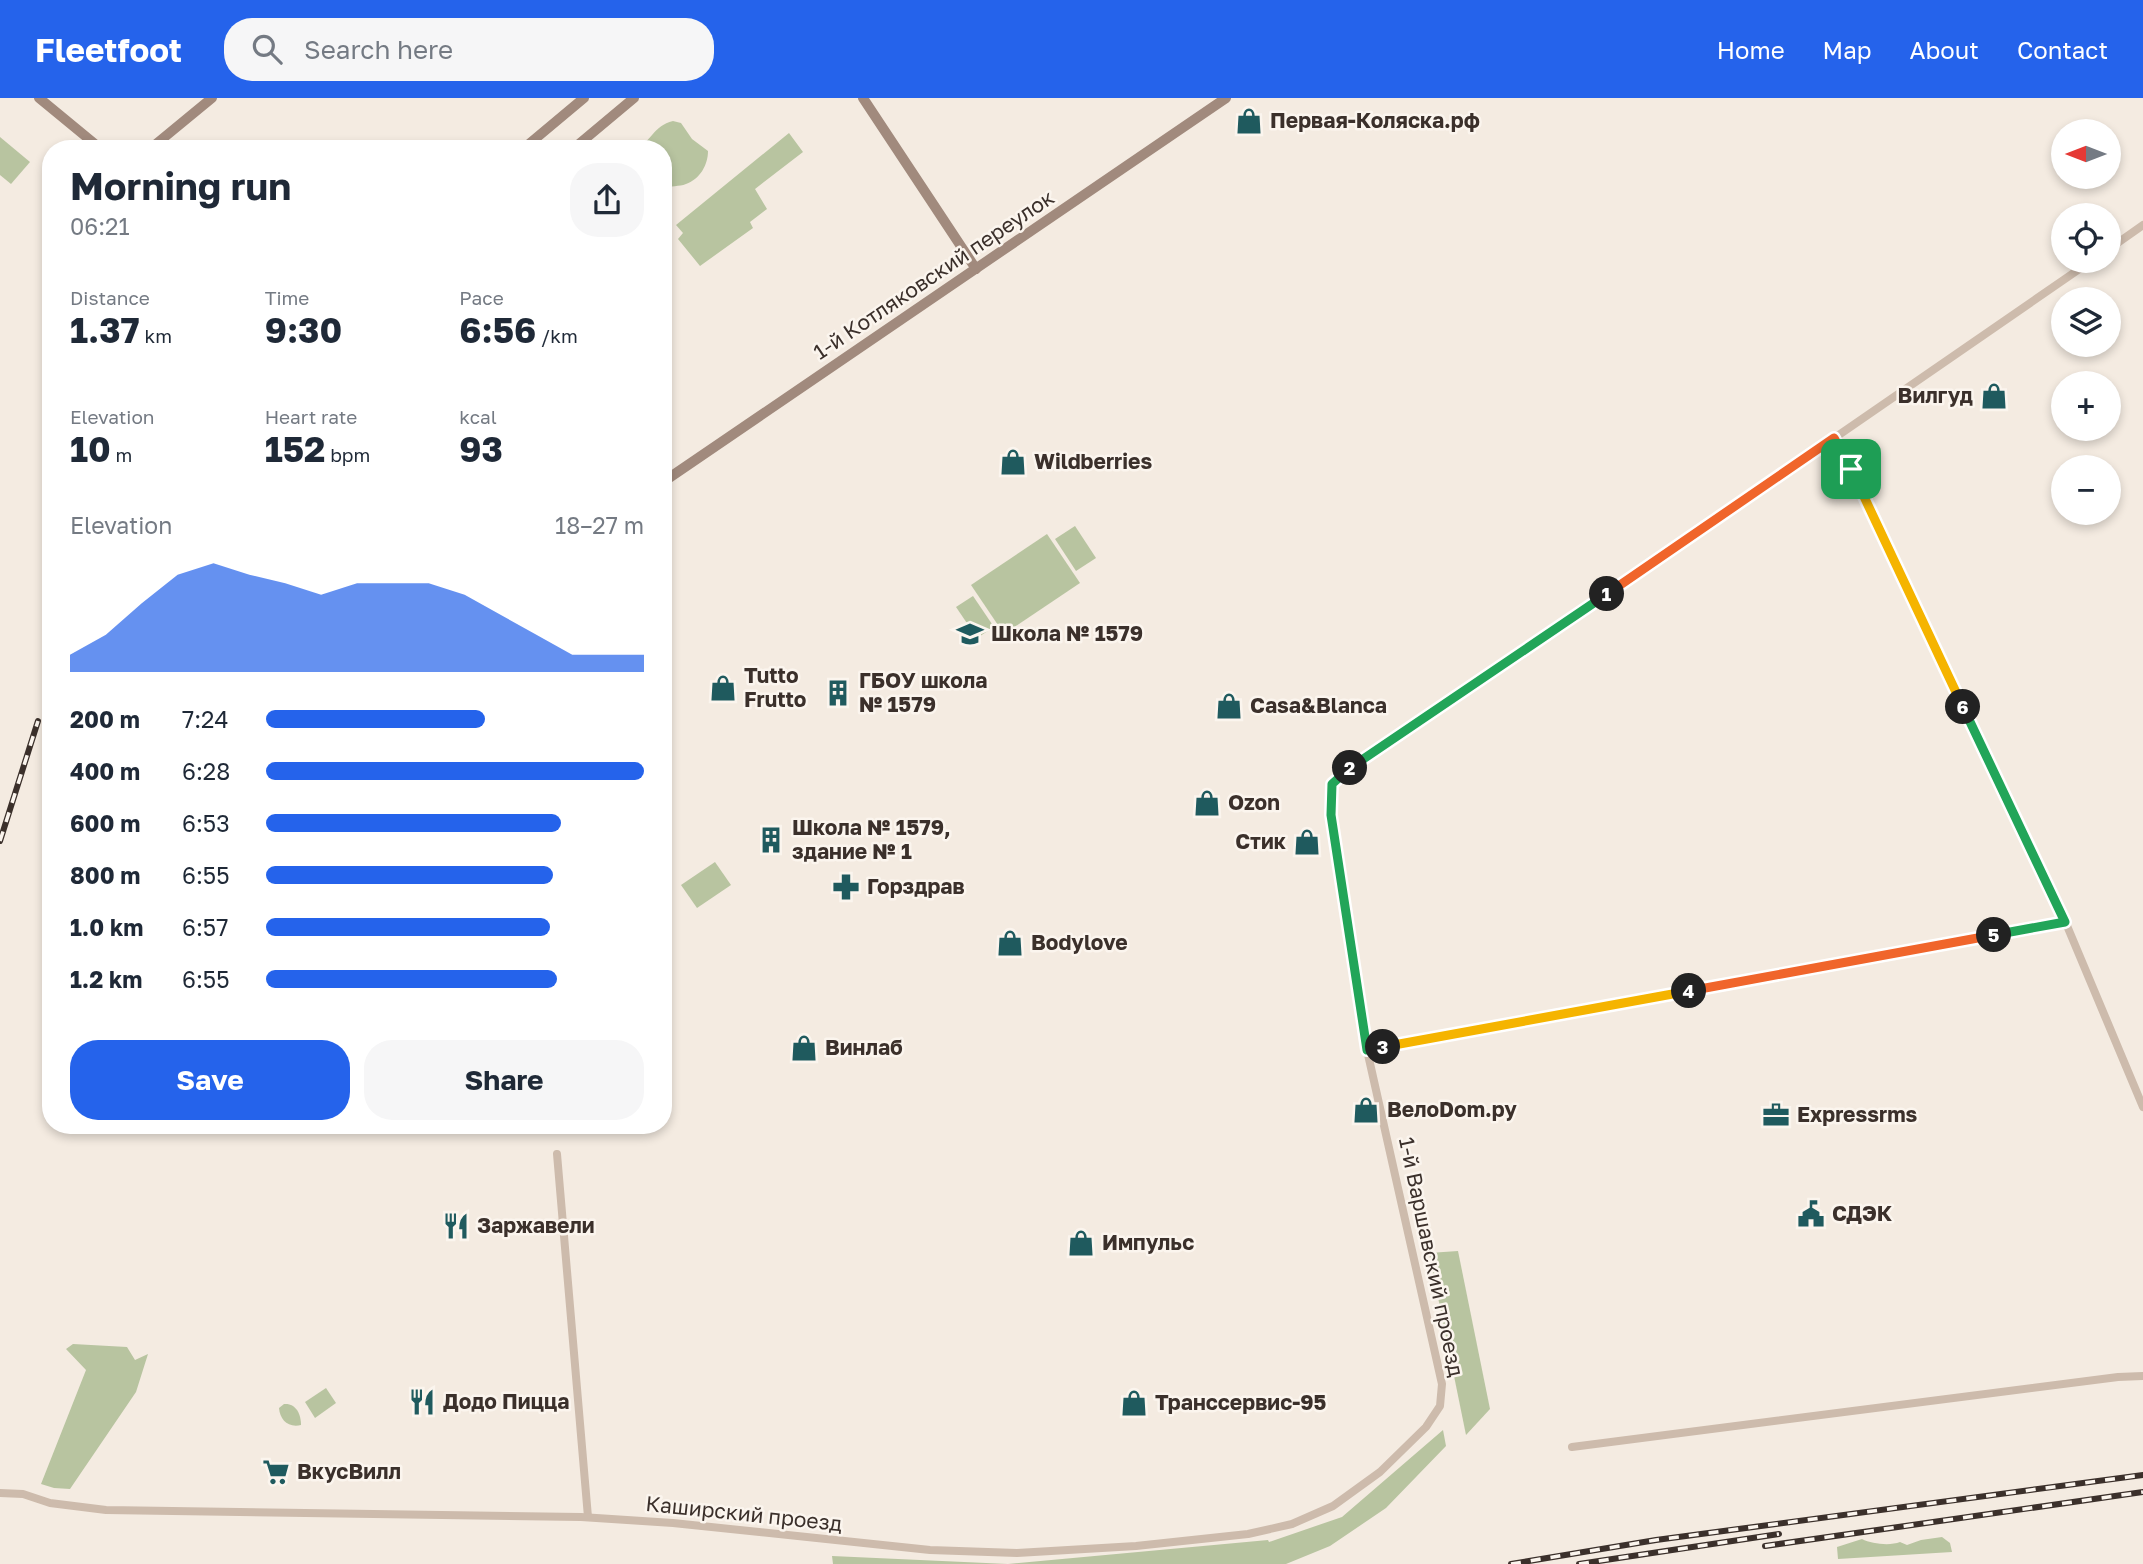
<!DOCTYPE html>
<meta charset="utf-8">
<style>
body{margin:0;font-family:"Golos Text",sans-serif;background:#f6f6f7;color:#1f2937;height:100vh;display:flex;flex-direction:column;font-size:26px;white-space:nowrap}
*{box-sizing:border-box;margin:0}
p{font-size:23px;color:#747a83}
.icon{flex:none;width:38px;height:38px;fill:none;stroke:currentColor;stroke-width:2;stroke-linecap:round;stroke-linejoin:round}
.map{position:relative;flex:1;overflow:hidden}
.sheet{position:absolute;left:42px;top:42px;width:630px;height:994px;display:flex;flex-direction:column;background:#fff;border-radius:28px;box-shadow:0 4px 10px #0003}
.sheet>*{flex:none}
.needle{width:46px;rotate:270deg}
.fabs{position:absolute;left:2051px;top:21px;display:grid;gap:14px}
.fabs a{display:grid;place-items:center;width:70px;height:70px;border-radius:50%;background:#fff;box-shadow:0 4px 10px #0003;font-size:35px}
.pin{position:absolute;display:grid;place-items:center;width:60px;height:60px;color:#fff;margin:-30px;border-radius:14px;box-shadow:0 4px 10px #0006}
.km{position:absolute;width:35px;height:35px;margin:-18px;border-radius:50%;background:#222;color:#fff;font-size:19px;line-height:35px;text-align:center}
.round{display:grid;place-items:center;flex:none;width:74px;height:74px;border-radius:28px;background:#f6f6f7}
.summary{display:flex;align-items:center;justify-content:space-between;height:119px;padding:0 28px}
h1{font-size:38px;font-weight:700;line-height:52px}
.metrics{display:grid;grid-template-columns:repeat(3,1fr);gap:10px;height:119px;padding:7px 28px}
.metrics div{display:grid;align-content:center}
.metrics b{font-size:35px;font-weight:700}
.metrics small{font-size:19px;font-weight:400}
.metrics p{font-size:19px}
.chart{height:196px;padding:14px 28px}
.chart p{display:flex;justify-content:space-between}
.chart svg{width:100%;height:126px;margin-top:7px;fill:#2563eb;opacity:.7}
.action{display:flex;gap:14px;margin-top:auto;padding:14px 28px}
.action a{flex:1;height:80px;border-radius:28px;background:#2563eb;color:#fff;font-size:28px;font-weight:700;line-height:80px;text-align:center}
.action a+a{background:#f6f6f7;color:#1f2937}
ul{padding:0 28px;list-style:none;font-size:23px}
li{display:grid;grid-template-columns:112px 84px 1fr;align-items:center;height:52px}
li i{height:18px;border-radius:9px;background:#2563eb}
header{display:flex;align-items:center;gap:42px;box-sizing:border-box;height:98px;padding:0 35px;background:#2563eb;color:#fff}
header strong{font-size:33px}
nav{display:flex;gap:38px;margin-inline-start:auto;font-size:24px}
.search{width:490px;height:63px;background:#f6f6f7;display:flex;align-items:center;gap:18px;box-sizing:border-box;padding:0 24px;border-radius:28px;color:#747a83;font-size:26px}
.map>svg:first-child{display:block}
.green{fill:#b8c4a0}
.lines{fill:none;stroke-linecap:round;stroke-linejoin:round}
.street{stroke:#cdbbac;stroke-width:8}
.secondary{stroke:#a18a7d;stroke-width:10}
.rail-casing{stroke:#3b302b;stroke-width:6}
.rail{stroke:#fbf5ee;stroke-width:3.5;stroke-dasharray:10;stroke-linecap:butt}
.split-1-casing{stroke:#fff;stroke-width:14}
.split-2-casing{stroke:#fff;stroke-width:14}
.split-3-casing{stroke:#fff;stroke-width:14}
.split-4-casing{stroke:#fff;stroke-width:14}
.split-5-casing{stroke:#fff;stroke-width:14}
.split-6-casing{stroke:#fff;stroke-width:14}
.split-7-casing{stroke:#fff;stroke-width:14}
.split-1{stroke:#f0652b;stroke-width:9}
.split-2{stroke:#22a559;stroke-width:9}
.split-3{stroke:#22a559;stroke-width:9}
.split-4{stroke:#f5b400;stroke-width:9}
.split-5{stroke:#f0652b;stroke-width:9}
.split-6{stroke:#22a559;stroke-width:9}
.split-7{stroke:#f5b400;stroke-width:9}
.labels{text-anchor:middle;stroke-width:5;stroke-linejoin:round;paint-order:stroke}
.poi-label{font-size:21px;font-weight:bold;fill:#3b302b;stroke:#fbf5ee;text-anchor:start}
.street-label{font-size:21px;fill:#3b302b;stroke:#fbf5ee}
</style>
<header>
<strong>Fleetfoot</strong>
<div class="search"><svg class="icon" aria-label="search" viewBox="0 0 24 24"><circle cx="10" cy="10" r="6"/><path d="M15 15l6 6"/></svg>Search here</div>
<nav><a>Home</a><a>Map</a><a>About</a><a>Contact</a></nav>
</header>
<div class="map">
<svg width="2143" height="1466" viewBox="0 0 2143 1466">
<rect width="100%" height="100%" fill="#f4ebe1"/>
<g class="green">
<path d="M673,23L681,25L692,41L708,53C708,67 700,81 686,86C679,89 671,87 663,91V51H636C653,42 653,28 673,23Z"/>
<path d="M789,35L803,54L755,91L767,111L750,124L753,130L700,168L678,141L683,135L676,127Z"/>
<path d="M0,39L30,64L11,86L0,77Z"/>
<path d="M1075,428L1096,460L1076,473L1055,441Z"/>
<path d="M1047,436L1080,485L1004,536L971,487Z"/>
<path d="M973,498L994,529L977,540L956,509Z"/>
<path d="M715,764L731,787L697,810L681,787Z"/>
<path d="M1458,1153L1490,1311L1466,1337L1429,1155Z"/>
<path d="M73,1246L127,1249L135,1262L148,1256L136,1294L70,1391L54,1390L41,1386L86,1272L66,1251Z"/>
<path d="M326,1290L336,1305L315,1320L305,1304Z"/>
<path d="M284,1306C296,1305 301,1316 301,1327C288,1330 280,1322 279,1310Z"/>
<path d="M1443,1332L1446,1348L1386,1410L1330,1448L1286,1466H833L832,1458L1008,1466L1268,1442L1269,1444L1342,1419Z"/>
<path d="M1942,1439L1950,1445L1952,1454L1838,1461L1837,1449L1862,1441C1872,1446 1890,1448 1900,1444L1907,1447L1921,1442Z"/>
</g>
<g class="lines">
<g class="street">
<path d="M2109,151L2143,127"/>
<path d="M1834,340L2065,823L2143,1009"/>
<path d="M1367,952L2065,823"/>
<path d="M557,1056L588,1419"/>
<path d="M1572,1349L2118,1279L2143,1278"/>
<path d="M0,1395L23,1396L50,1405L106,1412L581,1419L673,1425L930,1452L1017,1455L1136,1448L1248,1436L1292,1426L1333,1408L1380,1374L1426,1329L1440,1308L1442,1286L1367,952L1331,717L1332,686L1342,676L1553,534L2091,163"/>
</g>
<g class="secondary">
<path d="M39,0L101,51"/>
<path d="M863,0L976,171"/>
<path d="M150,51L212,0"/>
<path d="M523,51L584,0"/>
<path d="M573,51L634,0"/>
<path d="M663,384L1226,0"/>
</g>
<g class="rail-casing">
<g id="rail">
<path d="M0,743L38,623"/>
<path d="M1765,1448L2143,1394"/>
<path d="M1511,1466L1656,1442L2143,1377"/>
<path d="M1579,1466L1779,1436"/>
</g>
</g>
<use href="#rail" class="rail"/>
</g>
<g class="lines">
<g class="split-1-casing">
<path id="split-1" d="M1607,496L1834,340L1851,371"/>
</g>
<g class="split-2-casing">
<path id="split-2" d="M1350,670L1607,496"/>
</g>
<g class="split-3-casing">
<path id="split-3" d="M1350,670L1332,686L1331,717L1367,952L1383,949"/>
</g>
<g class="split-4-casing">
<path id="split-4" d="M1383,949L1689,893"/>
</g>
<g class="split-5-casing">
<path id="split-5" d="M1689,893L1994,837"/>
</g>
<g class="split-6-casing">
<path id="split-6" d="M1963,609L2065,824L1994,837"/>
</g>
<g class="split-7-casing">
<path id="split-7" d="M1851,371L1963,609"/>
</g>
<use href="#split-1" class="split-1"/>
<use href="#split-2" class="split-2"/>
<use href="#split-3" class="split-3"/>
<use href="#split-4" class="split-4"/>
<use href="#split-5" class="split-5"/>
<use href="#split-6" class="split-6"/>
<use href="#split-7" class="split-7"/>
</g>
<defs>
<g id="shop-bare" transform="scale(2.1)"><path d="M-5-2.5h2.3a2.7 3.5 0 0 1 5.4 0H5L5.5 6h-11ZM-1.5-2.5h3a1.5 2.3 0 0 0-3 0Z" fill="#1f5a5e" stroke="#fbf5ee" stroke-width="2.5" paint-order="stroke"/></g>
<g id="school-bare" transform="scale(2.1)"><path d="M0-5L7-2L0 1L-7-2ZM-4 1L0 2.5L4 1V4Q0 6-4 4Z" fill="#1f5a5e" stroke="#fbf5ee" stroke-width="2.5" paint-order="stroke"/></g>
<g id="building-bare" transform="scale(2.1)"><path d="M-4-6H4V6H1V3H-1V6H-4ZM-2.5-4.3h1.7v1.8h-1.7ZM.8-4.3h1.7v1.8H.8ZM-2.5-1h1.7V.8h-1.7ZM.8-1h1.7V.8H.8Z" fill="#1f5a5e" stroke="#fbf5ee" stroke-width="2.5" paint-order="stroke"/></g>
<g id="pharmacy-bare" transform="scale(2.1)"><path d="M-2-6h4v4h4v4h-4v4h-4v-4h-4v-4h4Z" fill="#1f5a5e" stroke="#fbf5ee" stroke-width="2.5" paint-order="stroke"/></g>
<g id="office-bare" transform="scale(2.1)"><path d="M-6-3h4V-5.5h4V-3h4V5H-6ZM-1-4.5V-3h2v-1.5ZM-6 0V1H6V0Z" fill="#1f5a5e" stroke="#fbf5ee" stroke-width="2.5" paint-order="stroke"/></g>
<g id="civic-bare" transform="scale(2.1)"><path d="M-.6-6.5H3V-4.5H.6V-3L4-1V1h2V6H-6V1h2V-1L-.6-3ZM-1.2 2.5V6h2.4V2.5Z" fill="#1f5a5e" stroke="#fbf5ee" stroke-width="2.5" paint-order="stroke"/></g>
<g id="restaurant-bare" transform="scale(2.1)"><path d="M-5-6h1v4h1v-4h1v4h1v-4h1v5L-1.5 .5V6h-2V.5L-5-1ZM5-6V6H3V1.5H1.5Q1.5-4 5-6Z" fill="#1f5a5e" stroke="#fbf5ee" stroke-width="2.5" paint-order="stroke"/></g>
<g id="supermarket-bare" transform="scale(2.1)"><path d="M-6-5.5h2.5l.6 2H6L4.5 2H-2.5L-4.4-4H-6ZM-1.5 3.2a1.3 1.3 0 1 0 .1 0ZM3 3.2a1.3 1.3 0 1 0 .1 0Z" fill="#1f5a5e" stroke="#fbf5ee" stroke-width="2.5" paint-order="stroke"/></g>
</defs>
<g fill-rule="evenodd">
<use href="#shop-bare" x="1249" y="23"/>
<use href="#shop-bare" x="1994" y="298"/>
<use href="#shop-bare" x="1013" y="364"/>
<use href="#school-bare" x="970" y="536"/>
<use href="#shop-bare" x="723" y="590"/>
<use href="#building-bare" x="838" y="595"/>
<use href="#shop-bare" x="1229" y="608"/>
<use href="#shop-bare" x="1207" y="705"/>
<use href="#building-bare" x="771" y="742"/>
<use href="#shop-bare" x="1307" y="744"/>
<use href="#pharmacy-bare" x="846" y="789"/>
<use href="#shop-bare" x="1010" y="845"/>
<use href="#shop-bare" x="804" y="950"/>
<use href="#shop-bare" x="1366" y="1012"/>
<use href="#office-bare" x="1776" y="1017"/>
<use href="#civic-bare" x="1811" y="1116"/>
<use href="#restaurant-bare" x="456" y="1128"/>
<use href="#shop-bare" x="1081" y="1145"/>
<use href="#restaurant-bare" x="422" y="1304"/>
<use href="#shop-bare" x="1134" y="1305"/>
<use href="#supermarket-bare" x="276" y="1374"/>
</g>
<g class="labels">
<g class="poi-label">
<text x="1270" y="30">Первая-Коляска.рф</text>
<text x="1973" y="305" text-anchor="end">Вилгуд</text>
<text x="1034" y="371">Wildberries</text>
<text x="991" y="543">Школа № 1579</text>
<text x="744" y="585">Tutto<tspan x="744" dy="24">Frutto</tspan></text>
<text x="859" y="590">ГБОУ школа<tspan x="859" dy="24">№ 1579</tspan></text>
<text x="1250" y="615">Casa&amp;Blanca</text>
<text x="1228" y="712">Ozon</text>
<text x="792" y="737">Школа № 1579,<tspan x="792" dy="24">здание № 1</tspan></text>
<text x="1286" y="751" text-anchor="end">Стик</text>
<text x="867" y="796">Горздрав</text>
<text x="1031" y="852">Bodylove</text>
<text x="825" y="957">Винлаб</text>
<text x="1387" y="1019">ВелоDom.ру</text>
<text x="1797" y="1024">Expressrms</text>
<text x="1832" y="1123">СДЭК</text>
<text x="477" y="1135">Заржавели</text>
<text x="1102" y="1152">Импульс</text>
<text x="443" y="1311">Додо Пицца</text>
<text x="1155" y="1312">Транссервис-95</text>
<text x="297" y="1381">ВкусВилл</text>
</g>
<g class="street-label">
<text transform="translate(934 177) rotate(-34)" y="7">1-й Котляковский переулок</text>
<text transform="translate(1431 1159) rotate(78)" y="7">1-й Варшавский проезд</text>
<text transform="translate(744 1416) rotate(6)" y="7">Каширский проезд</text>
</g>
</g>
</svg>
<div class="fabs">
<a><svg class="needle" viewBox="-14 -14 28 28"><path d="M0-13l5 13h-10z" fill="#e53935"/><path d="M0 13l5-13h-10z" fill="#747a83"/></svg></a>
<a><svg class="icon" aria-label="locate" viewBox="0 0 24 24"><circle cx="12" cy="12" r="6"/><path d="M12 2v4M12 18v4M2 12h4M18 12h4"/></svg></a>
<a><svg class="icon" aria-label="layers" viewBox="0 0 24 24"><path d="M12 4l9 5-9 5-9-5zM3 14l9 5 9-5"/></svg></a>
<a>+</a>
<a>−</a>
</div>
<div class="pin" style="left:1851px;top:371px;background:#1e9e55"><svg class="icon" aria-label="arrive" viewBox="0 0 24 24"><path d="M6 21V4h12l-3 4 3 4H6"/></svg></div>
<b class="km" style="left:1607px;top:496px">1</b>
<b class="km" style="left:1350px;top:670px">2</b>
<b class="km" style="left:1383px;top:949px">3</b>
<b class="km" style="left:1689px;top:893px">4</b>
<b class="km" style="left:1994px;top:837px">5</b>
<b class="km" style="left:1963px;top:609px">6</b>
<section class="sheet">
<div class="summary"><div><h1>Morning run</h1><p>06:21</p></div><a class="round"><svg class="icon" aria-label="share" viewBox="0 0 24 24"><path d="M12 15V3M7 8l5-5 5 5M5 13v7h14v-7"/></svg></a></div>
<div class="metrics">
<div><p>Distance</p><b>1.37<small> km</small></b></div>
<div><p>Time</p><b>9:30</b></div>
<div><p>Pace</p><b>6:56<small> /km</small></b></div>
</div>
<div class="metrics">
<div><p>Elevation</p><b>10<small> m</small></b></div>
<div><p>Heart rate</p><b>152<small> bpm</small></b></div>
<div><p>kcal</p><b>93</b></div>
</div>
<div class="chart"><p><span>Elevation</span>18–27 m</p>
<svg viewBox="0 0 160 44" preserveAspectRatio="none"><path d="M0 44V38L10 31L20 20L30 10L40 6L50 10L60 13L70 17L80 13L90 13L100 13L110 17L120 24L130 31L140 38L150 38L160 38V44z"/></svg>
</div>
<ul>
<li><b>200 m</b>7:24<i style="width:58%"></i></li>
<li><b>400 m</b>6:28<i style="width:100%"></i></li>
<li><b>600 m</b>6:53<i style="width:78%"></i></li>
<li><b>800 m</b>6:55<i style="width:76%"></i></li>
<li><b>1.0 km</b>6:57<i style="width:75%"></i></li>
<li><b>1.2 km</b>6:55<i style="width:77%"></i></li>
</ul>
<div class="action"><a>Save</a><a>Share</a></div>
</section>
</div>
